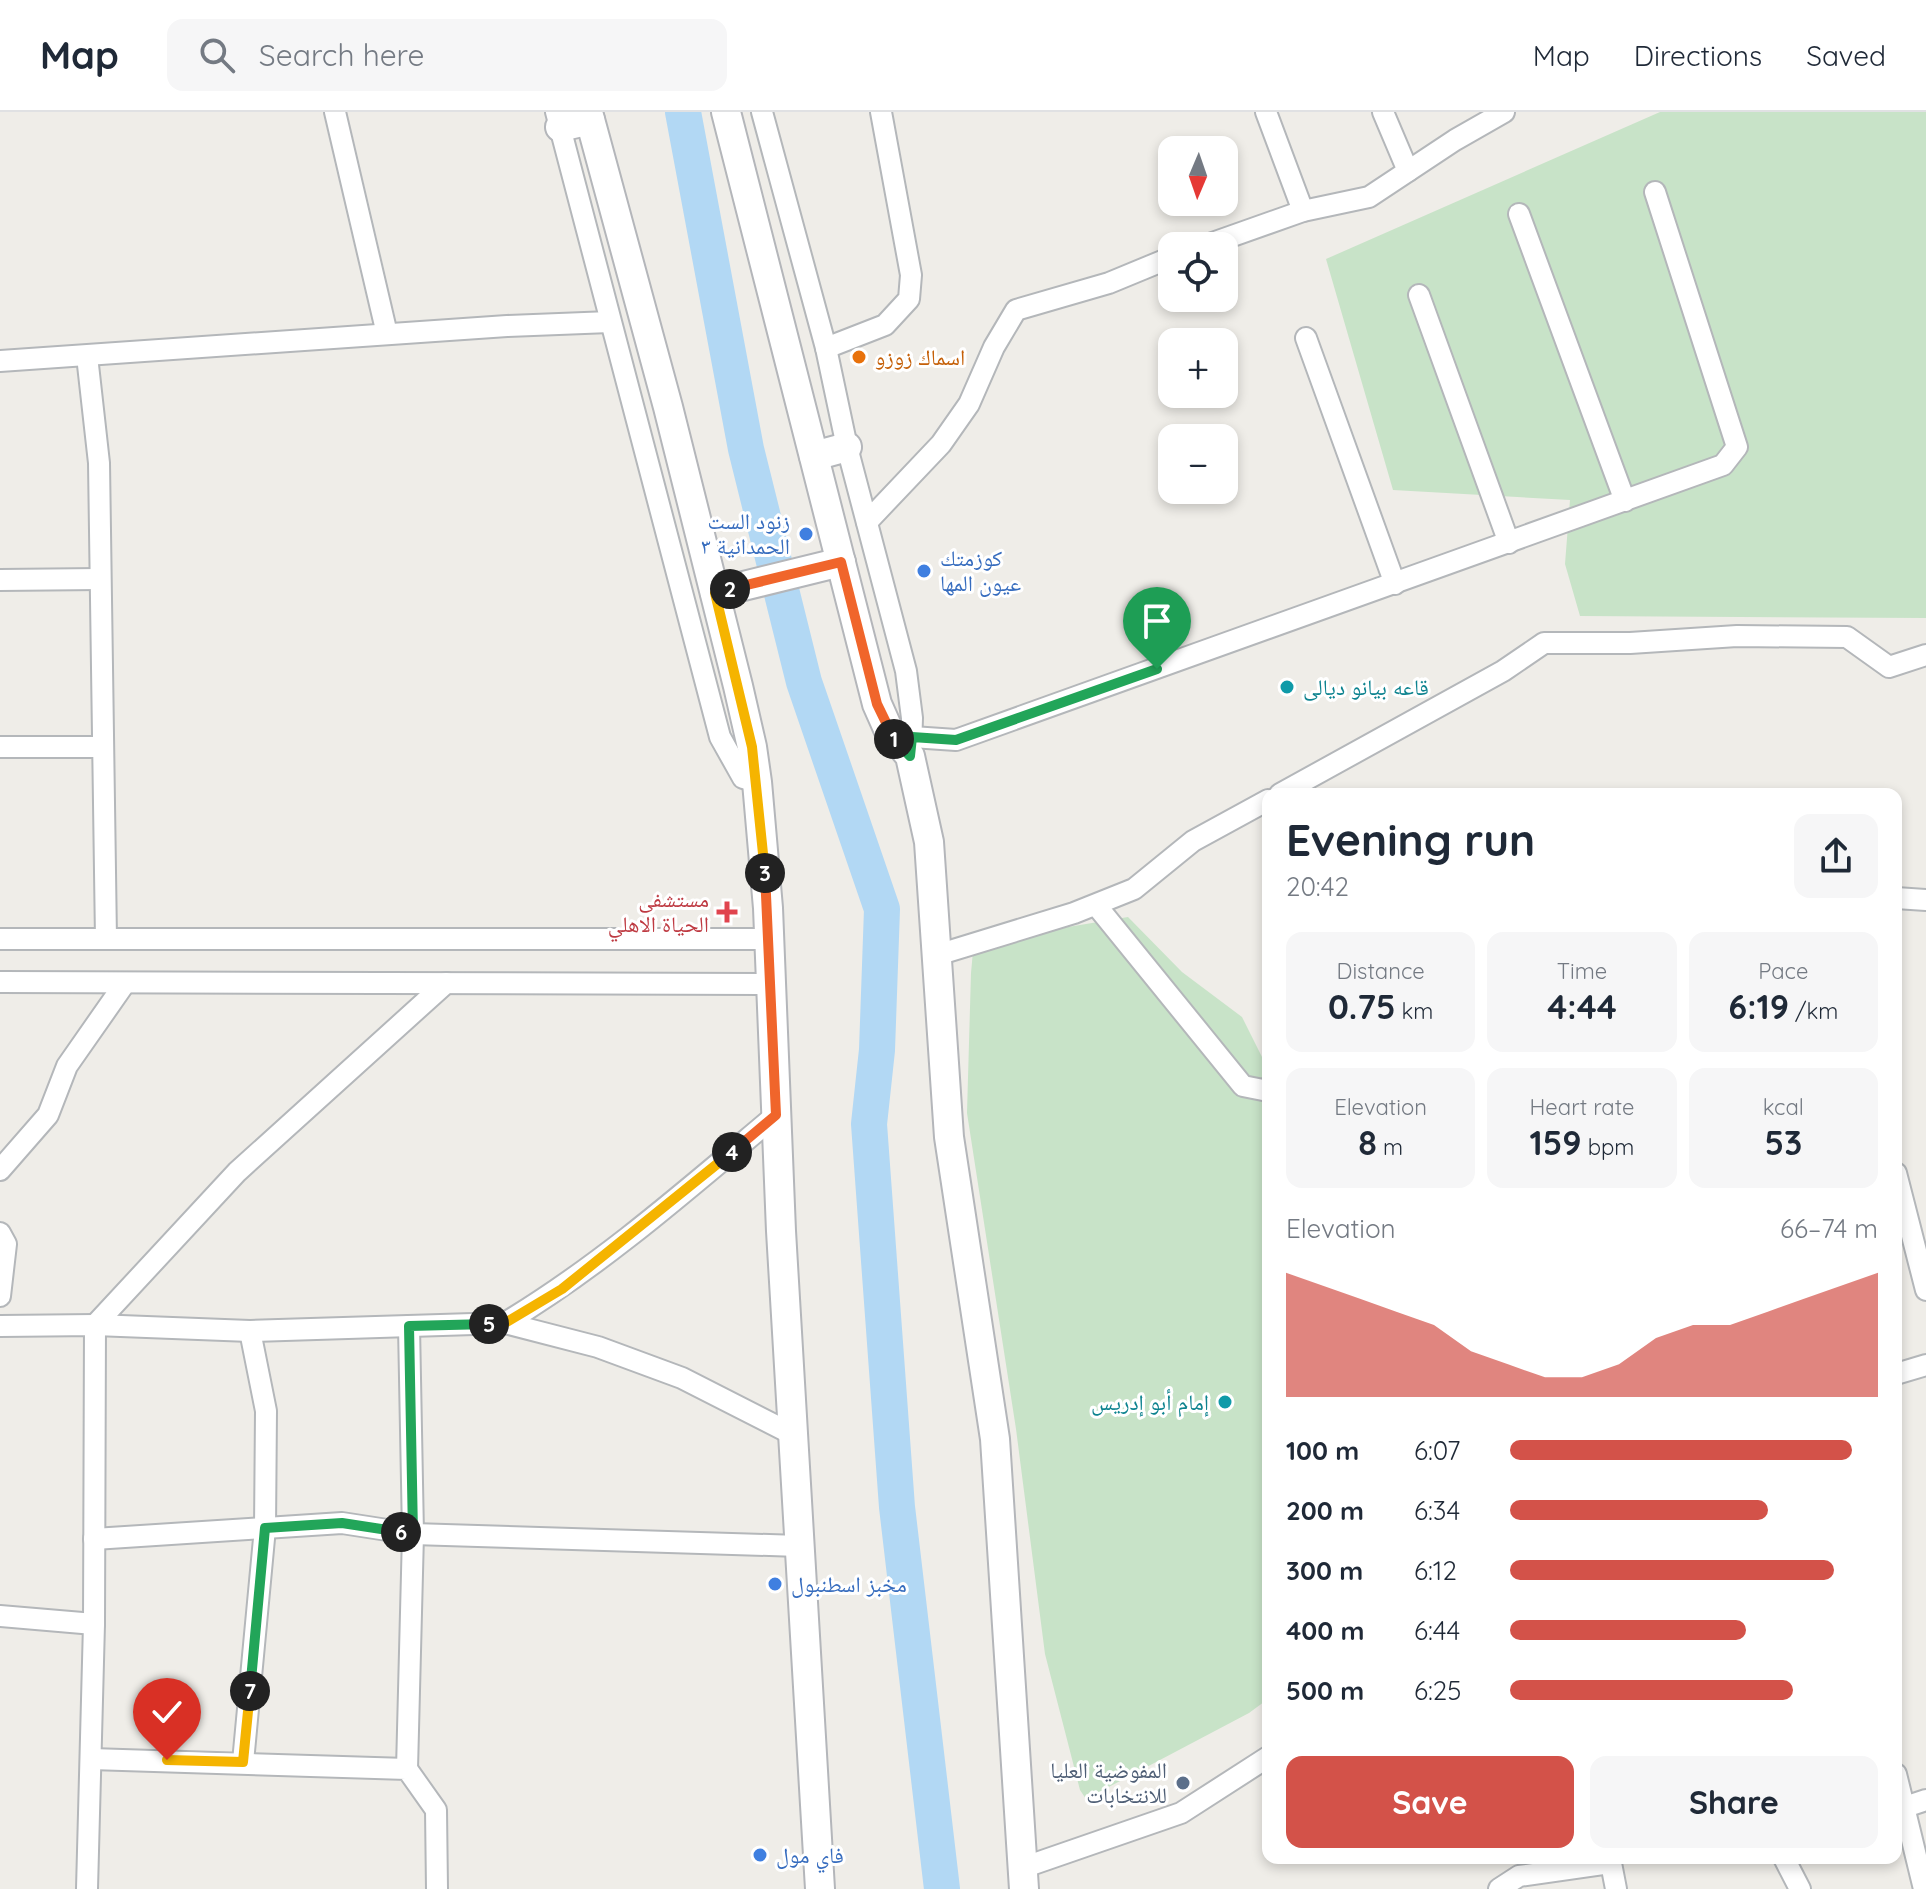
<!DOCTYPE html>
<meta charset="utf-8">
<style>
body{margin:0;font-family:Quicksand,"Noto Naskh Arabic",sans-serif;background:#f6f6f7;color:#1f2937;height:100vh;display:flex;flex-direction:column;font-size:30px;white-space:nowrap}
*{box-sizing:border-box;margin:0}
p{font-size:26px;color:#747a83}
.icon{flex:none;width:44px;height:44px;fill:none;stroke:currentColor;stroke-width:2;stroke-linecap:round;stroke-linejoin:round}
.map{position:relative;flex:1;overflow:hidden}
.drawer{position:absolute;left:1262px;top:676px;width:640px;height:1076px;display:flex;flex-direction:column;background:#fff;border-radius:16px;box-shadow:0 4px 12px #0003}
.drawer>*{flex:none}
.needle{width:52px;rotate:182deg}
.fabs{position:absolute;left:1158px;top:24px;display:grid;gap:16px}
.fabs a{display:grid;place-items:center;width:80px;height:80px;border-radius:16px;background:#fff;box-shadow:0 4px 12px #0003;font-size:40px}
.pin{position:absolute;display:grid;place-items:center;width:68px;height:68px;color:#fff;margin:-82px -34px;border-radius:50% 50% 50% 0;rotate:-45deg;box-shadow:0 0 8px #0007}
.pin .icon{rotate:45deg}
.km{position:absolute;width:40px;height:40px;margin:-20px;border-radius:50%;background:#222;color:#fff;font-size:22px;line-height:40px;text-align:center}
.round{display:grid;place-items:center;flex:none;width:84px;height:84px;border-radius:16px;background:#f6f6f7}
.overview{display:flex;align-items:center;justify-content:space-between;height:136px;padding:0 24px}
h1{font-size:44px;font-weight:800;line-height:60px}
.figures{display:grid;grid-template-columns:repeat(3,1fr);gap:12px;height:136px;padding:8px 24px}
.figures div{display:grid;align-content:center;border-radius:16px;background:#f6f6f7;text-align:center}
.figures b{font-size:34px;font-weight:800}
.figures small{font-size:22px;font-weight:400}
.figures p{font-size:22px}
.chart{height:224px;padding:16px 24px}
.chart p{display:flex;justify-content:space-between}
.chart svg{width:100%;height:144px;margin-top:8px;fill:#d35249;opacity:.7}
.primary-button{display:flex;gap:16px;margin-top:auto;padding:16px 24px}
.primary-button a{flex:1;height:92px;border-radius:16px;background:#d35249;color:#fff;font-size:32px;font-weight:800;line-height:92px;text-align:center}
.primary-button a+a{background:#f6f6f7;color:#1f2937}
ul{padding:0 24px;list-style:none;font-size:26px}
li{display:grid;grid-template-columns:128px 96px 1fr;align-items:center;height:60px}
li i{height:20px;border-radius:10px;background:#d35249}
header{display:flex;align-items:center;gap:48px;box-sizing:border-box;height:112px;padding:0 40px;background:#fff;border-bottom:2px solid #e0e1e3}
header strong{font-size:38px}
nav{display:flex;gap:44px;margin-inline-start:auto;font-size:28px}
.search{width:560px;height:72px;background:#f6f6f7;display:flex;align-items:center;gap:20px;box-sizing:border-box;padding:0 28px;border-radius:16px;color:#747a83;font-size:30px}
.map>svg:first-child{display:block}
.green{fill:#c8e3c8}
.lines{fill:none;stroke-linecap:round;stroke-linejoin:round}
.river{stroke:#b2d8f4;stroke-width:36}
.street-casing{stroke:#b4b7ba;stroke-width:24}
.secondary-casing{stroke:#b4b6ba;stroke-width:32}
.street{stroke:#fff;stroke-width:20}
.secondary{stroke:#fff;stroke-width:28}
.split-1-casing{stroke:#fff;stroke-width:16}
.split-2-casing{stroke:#fff;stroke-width:16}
.split-3-casing{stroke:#fff;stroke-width:16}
.split-4-casing{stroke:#fff;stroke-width:16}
.split-5-casing{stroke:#fff;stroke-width:16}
.split-6-casing{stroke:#fff;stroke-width:16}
.split-7-casing{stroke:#fff;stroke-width:16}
.split-8-casing{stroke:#fff;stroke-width:16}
.split-1{stroke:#22a559;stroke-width:10}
.split-2{stroke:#f0652b;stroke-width:10}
.split-3{stroke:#f5b400;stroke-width:10}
.split-4{stroke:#f0652b;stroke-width:10}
.split-5{stroke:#f5b400;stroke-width:10}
.split-6{stroke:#22a559;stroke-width:10}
.split-7{stroke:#22a559;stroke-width:10}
.split-8{stroke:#f5b400;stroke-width:10}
.food-dot{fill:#e8710a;stroke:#fff;stroke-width:3}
.shop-dot{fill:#3f7fe0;stroke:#fff;stroke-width:3}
.culture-dot{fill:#0f9aa8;stroke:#fff;stroke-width:3}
.health-dot{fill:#e0444e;stroke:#fff;stroke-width:3}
.service-dot{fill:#5c6f8a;stroke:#fff;stroke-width:3}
.labels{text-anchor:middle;stroke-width:6;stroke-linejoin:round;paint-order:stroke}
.food-label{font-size:22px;fill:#c56008;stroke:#fff;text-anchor:start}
.shop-label{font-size:22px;fill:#366cbe;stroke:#fff;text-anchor:start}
.culture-label{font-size:22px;fill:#0d838f;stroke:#fff;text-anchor:start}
.health-label{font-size:22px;fill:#be3a42;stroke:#fff;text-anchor:end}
.service-label{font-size:22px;fill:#4e5e75;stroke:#fff;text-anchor:end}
</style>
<header>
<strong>Map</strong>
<div class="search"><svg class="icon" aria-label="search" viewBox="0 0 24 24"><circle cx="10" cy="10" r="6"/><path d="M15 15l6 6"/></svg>Search here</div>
<nav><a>Map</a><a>Directions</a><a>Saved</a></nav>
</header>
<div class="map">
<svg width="1926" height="1777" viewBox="0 0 1926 1777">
<rect width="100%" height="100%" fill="#efede8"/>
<g class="green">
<path d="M1660,0H1926V506L1580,504L1565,452L1570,388L1393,378L1326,147Z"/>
<path d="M1128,805L1182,860L1242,905L1268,957V1587L1249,1601L1086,1687L1080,1678L1045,1542L1016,1317L967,1001L971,861L973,839L1068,815Z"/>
</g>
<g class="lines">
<path class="river" d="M683,0L746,337L804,570L882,797L877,938L869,1012L897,1395L942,1777"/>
<g class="street-casing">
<g id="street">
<path d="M335,0L387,222"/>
<path d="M556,0L720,625L743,666L757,670"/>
<path d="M762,0L826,236L847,335L906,559L912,606L911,636"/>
<path d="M1266,0L1303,99"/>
<path d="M1383,0L1408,59"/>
<path d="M1519,102L1625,389"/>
<path d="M1204,134L1303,99L1369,85L1455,28L1504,0"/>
<path d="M1419,183L1509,431"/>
<path d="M1306,226L1395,472"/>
<path d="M826,236L885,213L909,187L911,163L881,0"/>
<path d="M87,244L99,351L106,827"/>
<path d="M0,249L507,214L610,210"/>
<path d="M867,410L941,332L969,292L994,235L1016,198L1109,171L1172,145"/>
<path d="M0,468L100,467"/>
<path d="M912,625L956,628L1723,353L1737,335L1655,80"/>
<path d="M0,635H103"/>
<path d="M1280,682L1503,559L1544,531H1630L1737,524L1847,525L1889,555L1926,543"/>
<path d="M1896,786L1926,788"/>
<path d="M1096,793L1243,974L1263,978L1268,976"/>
<path d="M0,827H769"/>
<path d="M937,843L1074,801L1134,777L1193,729L1268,688"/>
<path d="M0,870L771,872"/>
<path d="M0,1058L48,1003L67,954L125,871"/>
<path d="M1896,1061L1926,1178"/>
<path d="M0,1121L6,1132L0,1184"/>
<path d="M505,1211C603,1152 689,1076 776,1003"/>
<path d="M0,1214L95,1213L250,1219L505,1211L598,1235L682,1266L792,1322"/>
<path d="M1896,1262L1926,1253"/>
<path d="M94,1427L342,1411L413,1422L799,1434"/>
<path d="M0,1504L94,1512"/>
<path d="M91,1647L407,1657L436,1698L437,1777"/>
<path d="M243,1650L265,1416L266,1299L250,1219"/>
<path d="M407,1657L413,1422L409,1214"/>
<path d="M1896,1662L1924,1777"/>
<path d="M1896,1698L1926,1688"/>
<path d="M1610,1746L1616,1777"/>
<path d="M1784,1746L1800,1777"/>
<path d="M1022,1756L1181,1701L1268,1645"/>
<path d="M87,1777L94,1512L95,1213L237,1060L446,871"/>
<path d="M1499,1777L1519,1764L1610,1751"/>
</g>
</g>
<g class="secondary-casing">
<g id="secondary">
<path d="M588,0L668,295L738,574L752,635L757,670L768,796L781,1119L820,1777"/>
<path d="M726,0L877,592L889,619L910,644L929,730L949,1025L995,1327L1024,1777"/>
<path d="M560,15L590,8"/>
<path d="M814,344L847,335"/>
<path d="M715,481L841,450"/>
</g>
</g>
<use href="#street" class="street"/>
<use href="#secondary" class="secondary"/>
</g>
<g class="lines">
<g class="split-1-casing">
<path id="split-1" d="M894,627L910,644L912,625L956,628L1157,557"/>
</g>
<g class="split-2-casing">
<path id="split-2" d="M730,477L841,450L877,592L894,627"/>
</g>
<g class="split-3-casing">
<path id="split-3" d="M730,477L715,481L752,635L765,761"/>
</g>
<g class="split-4-casing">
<path id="split-4" d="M732,1040L776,1003L765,761"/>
</g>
<g class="split-5-casing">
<path id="split-5" d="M489,1212L505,1211L562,1177L732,1040"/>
</g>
<g class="split-6-casing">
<path id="split-6" d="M401,1420L413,1422L409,1214L489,1212"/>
</g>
<g class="split-7-casing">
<path id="split-7" d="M250,1579L265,1416L342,1411L401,1420"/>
</g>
<g class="split-8-casing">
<path id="split-8" d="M167,1648L243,1650L250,1579"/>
</g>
<use href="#split-1" class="split-1"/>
<use href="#split-2" class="split-2"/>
<use href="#split-3" class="split-3"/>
<use href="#split-4" class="split-4"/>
<use href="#split-5" class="split-5"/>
<use href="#split-6" class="split-6"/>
<use href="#split-7" class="split-7"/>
<use href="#split-8" class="split-8"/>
</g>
<circle class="food-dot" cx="859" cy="245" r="8"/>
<g class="shop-dot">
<circle cx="806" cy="422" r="8"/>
<circle cx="924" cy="459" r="8"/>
<circle cx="775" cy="1472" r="8"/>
<circle cx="760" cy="1743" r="8"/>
</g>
<g class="culture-dot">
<circle cx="1287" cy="575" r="8"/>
<circle cx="1225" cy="1290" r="8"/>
</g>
<path class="health-dot" d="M723 788h8v8h8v8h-8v8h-8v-8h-8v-8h8z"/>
<circle class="service-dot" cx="1183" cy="1671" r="8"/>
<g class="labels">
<g class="food-label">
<text x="875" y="253">اسماك زوزو</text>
</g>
<g class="shop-label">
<text x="790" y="417" text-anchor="end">زنود الست<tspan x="790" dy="25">الحمدانية ٣</tspan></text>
<text x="940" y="454">كوزمتك<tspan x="940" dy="25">عيون المها</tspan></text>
<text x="791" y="1480">مخبز اسطنبول</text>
<text x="776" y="1751">فاي مول</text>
</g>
<g class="culture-label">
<text x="1303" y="583">قاعه بيانو ديالى</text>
<text x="1209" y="1298" text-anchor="end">إمام أبو إدريس</text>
</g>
<g class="health-label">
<text x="709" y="795">مستشفى<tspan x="709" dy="25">الحياة الاهلي</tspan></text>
</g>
<g class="service-label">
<text x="1167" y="1666">المفوضية العليا<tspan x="1167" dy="25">للانتخابات</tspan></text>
</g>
</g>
</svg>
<div class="fabs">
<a><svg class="needle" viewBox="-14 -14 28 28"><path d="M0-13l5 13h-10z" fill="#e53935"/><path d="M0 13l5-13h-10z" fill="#747a83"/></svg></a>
<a><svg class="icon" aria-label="locate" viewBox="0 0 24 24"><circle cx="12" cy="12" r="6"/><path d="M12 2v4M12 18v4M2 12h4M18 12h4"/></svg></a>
<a>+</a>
<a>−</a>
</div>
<div class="pin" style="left:1157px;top:557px;background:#1e9e55"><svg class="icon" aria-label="arrive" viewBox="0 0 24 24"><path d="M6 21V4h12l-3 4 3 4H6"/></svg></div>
<div class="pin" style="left:167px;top:1648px;background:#d93025"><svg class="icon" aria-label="check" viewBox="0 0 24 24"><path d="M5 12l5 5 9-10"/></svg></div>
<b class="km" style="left:894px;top:627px">1</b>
<b class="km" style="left:730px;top:477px">2</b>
<b class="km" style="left:765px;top:761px">3</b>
<b class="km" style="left:732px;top:1040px">4</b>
<b class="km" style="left:489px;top:1212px">5</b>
<b class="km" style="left:401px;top:1420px">6</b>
<b class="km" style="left:250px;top:1579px">7</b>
<section class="drawer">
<div class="overview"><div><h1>Evening run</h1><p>20:42</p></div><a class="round"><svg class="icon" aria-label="share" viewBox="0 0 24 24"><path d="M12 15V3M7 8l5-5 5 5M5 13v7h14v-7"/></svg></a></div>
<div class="figures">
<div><p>Distance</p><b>0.75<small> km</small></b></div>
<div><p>Time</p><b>4:44</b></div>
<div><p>Pace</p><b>6:19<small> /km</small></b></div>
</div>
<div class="figures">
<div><p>Elevation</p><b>8<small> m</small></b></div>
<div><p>Heart rate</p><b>159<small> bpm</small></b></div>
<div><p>kcal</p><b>53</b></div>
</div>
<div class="chart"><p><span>Elevation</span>66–74 m</p>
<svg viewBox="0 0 160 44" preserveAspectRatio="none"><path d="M0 44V6L10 10L20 14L30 18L40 22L50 30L60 34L70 38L80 38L90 34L100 26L110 22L120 22L130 18L140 14L150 10L160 6V44z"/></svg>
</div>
<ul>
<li><b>100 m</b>6:07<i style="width:93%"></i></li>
<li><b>200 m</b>6:34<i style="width:70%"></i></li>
<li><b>300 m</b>6:12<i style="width:88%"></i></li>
<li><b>400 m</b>6:44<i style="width:64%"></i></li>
<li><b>500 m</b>6:25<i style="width:77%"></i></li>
</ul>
<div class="primary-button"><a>Save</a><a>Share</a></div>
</section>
</div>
